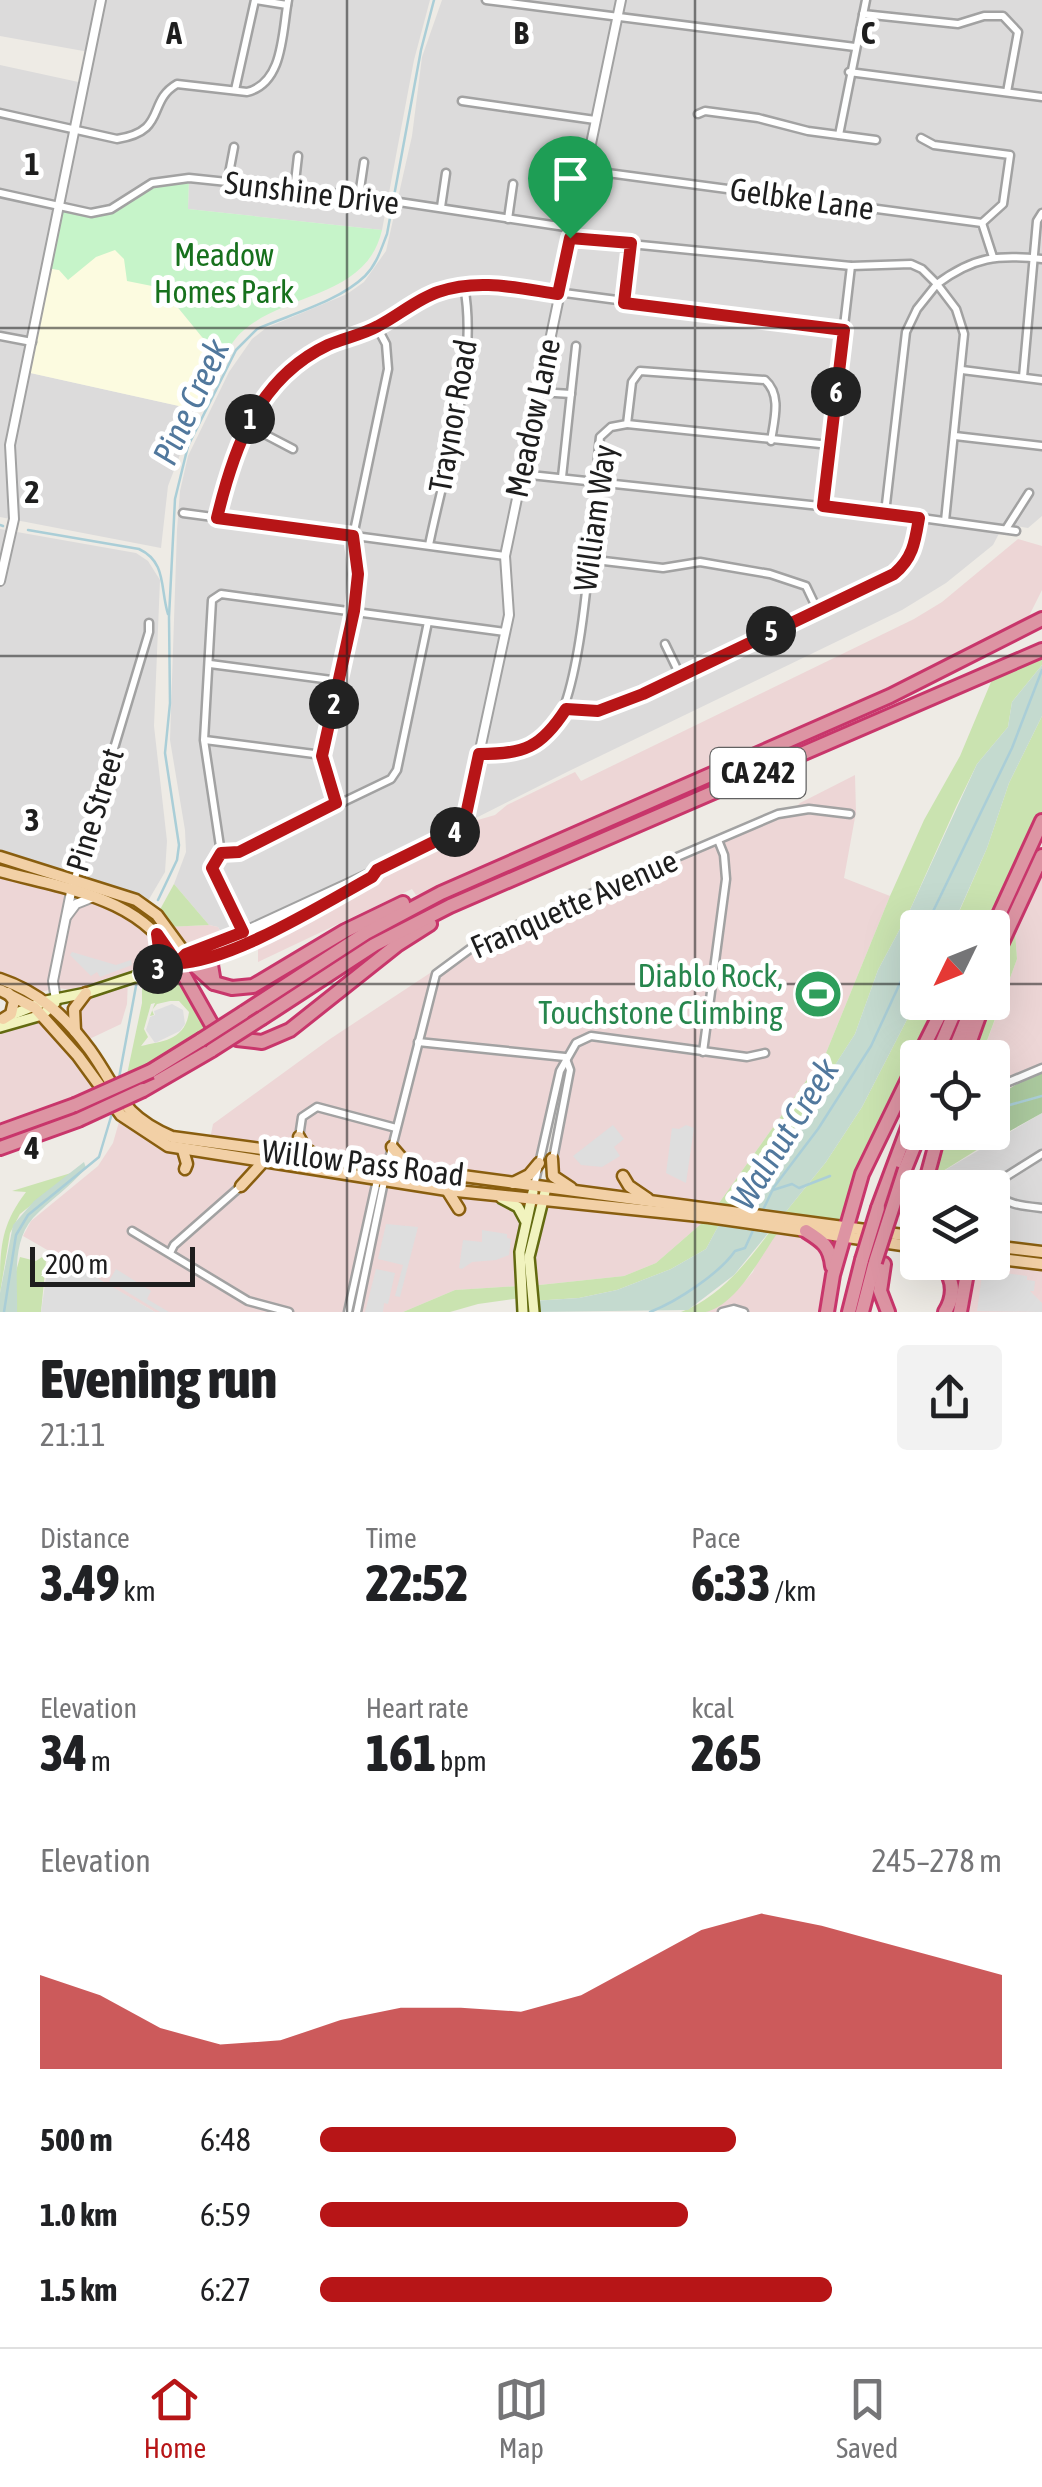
<!DOCTYPE html>
<meta charset="utf-8">
<style>
body{margin:0;font-family:"Asap Condensed",sans-serif;background:#f2f2f2;color:#202124;height:100vh;display:flex;flex-direction:column;font-size:38px;white-space:nowrap}
*{box-sizing:border-box;margin:0}
p{font-size:32px;color:#757577}
.icon{flex:none;width:55px;height:55px;fill:none;stroke:currentColor;stroke-width:2;stroke-linecap:round;stroke-linejoin:round}
.map{position:relative;height:1312px;overflow:hidden}
.sheet{display:flex;flex-direction:column;background:#fff;flex:1}
.sheet>*{flex:none}
.needle{width:65px;rotate:227deg}
.fabs{position:absolute;left:900px;top:910px;display:grid;gap:20px}
.fabs a{display:grid;place-items:center;width:110px;height:110px;border-radius:10px;background:#fff;box-shadow:0 10px 40px #0002;font-size:50px}
.scale{position:absolute;left:30px;bottom:25px;width:165px;box-sizing:border-box;padding-left:10px;border:5px solid #1e1e1e;border-top:0;font-size:28px;line-height:35px;white-space:nowrap;color:#1e1e1e;-webkit-text-stroke:8px #fff;paint-order:stroke}
.pin{position:absolute;display:grid;place-items:center;width:85px;height:85px;color:#fff;margin:-102px -42px;border-radius:50% 50% 50% 0;rotate:-45deg;box-shadow:0 0 10px #0007}
.pin .icon{rotate:45deg}
.km{position:absolute;width:50px;height:50px;margin:-25px;border-radius:50%;background:#222;color:#fff;font-size:28px;line-height:50px;text-align:center}
.round{display:grid;place-items:center;flex:none;width:105px;height:105px;border-radius:10px;background:#f2f2f2}
.headline{display:flex;align-items:center;justify-content:space-between;height:170px;padding:0 40px}
h1{font-size:55px;font-weight:800;line-height:75px}
.stats{display:grid;grid-template-columns:repeat(3,1fr);gap:15px;height:170px;padding:10px 40px}
.stats div{display:grid;align-content:center}
.stats b{font-size:50px;font-weight:800}
.stats small{font-size:28px;font-weight:400}
.stats p{font-size:28px}
.chart{height:280px;padding:20px 40px}
.chart p{display:flex;justify-content:space-between}
.chart svg{width:100%;height:180px;margin-top:10px;fill:#b71517;opacity:.7}
ul{padding:0 40px;list-style:none;font-size:32px}
li{display:grid;grid-template-columns:160px 120px 1fr;align-items:center;height:75px}
li i{height:25px;border-radius:12px;background:#b71517}
.tab-bar{display:flex;justify-content:space-around;align-items:center;height:140px;border-top:2px solid #e0e0e0;background:#fff;font-size:28px;color:#757577}
.tab-bar a{display:grid;justify-items:center;gap:5px}
.tab-bar .active{color:#b71517}
.map>svg:first-child{display:block}
.residential{fill:#dcdbdb}
.commercial{fill:#edd6d6}
.education{fill:#fcfbe0}
.grass{fill:#cae3b0;fill-rule:evenodd}
.forest{fill:#abc99e}
.wetland{fill:#c4dacf}
.park{fill:#c6f4c9}
.parking{fill:#dedede}
.lines{fill:none;stroke-linecap:round;stroke-linejoin:round}
.stream{stroke:#aaced7;stroke-width:2.5}
.minor-casing{stroke:#a2a2a2;stroke-width:11}
.tertiary-casing{stroke:#a2a2a2;stroke-width:12}
.secondary-casing{stroke:#626a10;stroke-width:14}
.primary-casing{stroke:#895e0f;stroke-width:15}
.motorway-casing{stroke:#c8366b;stroke-width:18}
.minor{stroke:#fff;stroke-width:6}
.tertiary{stroke:#fff;stroke-width:8}
.secondary{stroke:#f1f3be;stroke-width:9}
.primary{stroke:#f2d0a6;stroke-width:10}
.motorway{stroke:#dd94a3;stroke-width:12}
.motorway-bridge-casing{stroke:#c8366b;stroke-width:18;stroke-linecap:butt}
.motorway-bridge{stroke:#dd94a3;stroke-width:12}
.route-casing{stroke:#fff;stroke-width:20}
.route{stroke:#b71517;stroke-width:12}
.grid{fill:none;stroke:#1e1e1e;stroke-width:2.5;stroke-opacity:0.55}
.labels{text-anchor:middle;stroke-width:10;stroke-linejoin:round;paint-order:stroke}
.shield{fill:#fff;stroke:#626262;stroke-width:2.5}
.shield-label{font-size:30px;font-weight:bold;fill:#1e1e1e}
.street-label{font-size:32px;fill:#1e1e1e;stroke:#fff}
.park-label{font-size:32px;fill:#17711d;stroke:#fff}
.leisure-label{font-size:32px;fill:#27864d;stroke:#fff;text-anchor:end}
.water-label{font-size:35px;font-style:italic;fill:#51789d;stroke:#fff}
.grid-label{font-size:32px;text-anchor:middle;font-weight:bold;fill:#1e1e1e;stroke:#fff;stroke-width:10;stroke-linejoin:round;paint-order:stroke}
</style>
<div class="map">
<svg width="1042" height="1312" viewBox="0 0 1042 1312">
<rect width="100%" height="100%" fill="#eeebe5"/>
<g class="residential">
<path d="M0,0H430L414,60L382,230L188,209L189,179L111,209L91,213L60,205L26,372L197,410L168,486L161,548L0,517V65L83,83L89,52L0,36Z"/>
<path d="M442,0H1042V516L1028,528L1004,524L993,545L946,583L902,610L567,772L464,824L455,833L225,939L218,927L209,925L174,884L186,852L185,830L170,740L177,530L180,491L188,456L229,372L252,339L266,328L347,294L364,282L386,251L412,136L422,57Z"/>
<path d="M0,529L136,553L148,561L160,580L154,726L167,841L165,872L145,906L0,857Z"/>
<path d="M1042,1113V1252L993,1246L992,1188H933L935,1176Z"/>
</g>
<g class="commercial">
<path d="M1018,539L1042,546V590L1022,630L980,653L435,891L416,895L412,889L258,962V934L464,824L495,815L507,805L575,772L581,781L914,619L942,602Z"/>
<path d="M855,775L856,812L844,878L890,896L826,1053L714,1210L581,1192L553,1176L570,1071L565,1059L539,1163L523,1179L209,1144L213,1124L330,1039L468,948L792,811L800,803Z"/>
<path d="M1042,856V1068L993,1099L992,1058H981L1017,959L1014,917Z"/>
<path d="M0,871L128,911L163,946L153,962L128,979L127,1004L121,1024L83,1042L75,1032L76,1011L85,993L59,988L34,993L0,979Z"/>
<path d="M209,925L218,927L225,939L187,954L167,927Z"/>
<path d="M42,1015L104,1093L0,1132V1027Z"/>
<path d="M121,1115L151,1138L377,1178L348,1312H155L23,1236L31,1221L98,1166L113,1143Z"/>
<path d="M387,1180L494,1195L523,1212L520,1286L455,1290L403,1312H357Z"/>
<path d="M543,1200L709,1217L656,1263L624,1276L530,1286L529,1257Z"/>
<path d="M782,1227L806,1231L829,1249L827,1312H706L737,1290L753,1272L759,1256Z"/>
<path d="M978,1264L1042,1267V1312H968L974,1270Z"/>
</g>
<path class="education" d="M115,249L162,288L202,337L224,355L197,410L26,372L47,268L59,270Z"/>
<g class="grass">
<path d="M1042,650V665L1012,702L1008,727L977,764L956,807L909,912L878,970L855,1034L784,1145L727,1212L714,1210L826,1053L890,896L924,820L960,756L996,670Z"/>
<path d="M1042,716V821L1015,880L986,927L952,928L987,848L1009,783Z"/>
<path d="M174,884L209,925L167,927L157,915Z"/>
<path d="M1014,917L1017,959L981,1057L964,1058L984,1003L992,1002L993,964Z"/>
<path d="M177,963L218,1029L125,1084L142,1003V974ZM170,1001H179L189,1012C185,1041 162,1041 141,1046L148,1037L144,1029L151,1004L155,1003L150,1016L154,1015L152,1010L157,1004Z"/>
<path d="M917,1000L946,1003L918,1057L846,1227L780,1219L826,1162L862,1107Z"/>
<path d="M939,1133H964L983,1146L935,1176L933,1187L924,1188Z"/>
<path d="M71,1173L20,1214L10,1233L0,1293C0,1249 0,1226 26,1192L12,1191Z"/>
<path d="M709,1217L722,1219L706,1249L671,1269L617,1290L579,1298L532,1301L530,1286L624,1276L656,1263Z"/>
<path d="M774,1226L782,1227C762,1252 740,1303 706,1312C699,1312 689,1312 681,1312C721,1297 750,1259 774,1226Z"/>
<path d="M20,1257L36,1261L42,1257L46,1261L41,1312H17L15,1275Z"/>
<path d="M520,1286L521,1298L478,1304L450,1312H403L455,1290Z"/>
</g>
<path class="forest" d="M1042,1068V1113L983,1146L964,1133L992,1132L993,1099Z"/>
<g class="wetland">
<path d="M1042,665V716L1009,783L987,848L952,927L918,928L917,1000L862,1107L826,1162L780,1219L727,1212L784,1144L855,1034L878,970L909,912L977,764L1008,727L1012,702Z"/>
<path d="M84,1162L86,1168C70,1187 50,1200 33,1218C11,1243 18,1282 17,1312H0V1293L13,1225L34,1201Z"/>
<path d="M722,1219L774,1226L734,1275L688,1310L534,1312L532,1301L579,1298L617,1290L671,1269L706,1249Z"/>
</g>
<path class="park" d="M189,178L188,209L382,230C367,297 288,292 244,330C236,336 230,347 224,355L202,337L162,288L127,281L124,259L115,250L96,257L68,280L59,270L47,268L60,205C117,219 104,205 149,185C161,180 177,180 189,178Z"/>
<g class="parking">
<path d="M72,952L116,965L131,960L132,965L100,977L97,972L91,976L70,955Z"/>
<path d="M172,1004L183,1010L185,1024L180,1031L155,1043L146,1030L150,1017L155,1015L154,1011Z"/>
<path d="M613,1125L624,1139L614,1147L620,1156L602,1167L581,1165L573,1156Z"/>
<path d="M686,1125L694,1128L686,1183L666,1173L672,1128L679,1129Z"/>
<path d="M386,1224L418,1227L400,1297L395,1296L403,1265L378,1259Z"/>
<path d="M482,1230L507,1234V1238L511,1239L509,1255L496,1260L472,1262L462,1269L459,1268L463,1240L482,1242Z"/>
<path d="M50,1250L155,1312H41Z"/>
<path d="M116,1269L151,1291L147,1299L169,1312H160L109,1281Z"/>
<path d="M376,1269L395,1273L388,1304L384,1303L383,1312H365Z"/>
<path d="M988,1271L1027,1276V1280L1035,1281L1034,1291H1030L1042,1303V1312L977,1311L982,1275L987,1276Z"/>
</g>
<g class="lines">
<g class="stream">
<path d="M0,525L3,526"/>
<path d="M28,530L139,549C167,562 160,589 168,614"/>
<path d="M158,900L177,860L179,845L165,753L170,703L169,617L175,499L188,446L236,350L257,329C291,314 338,302 365,276C377,264 381,249 387,234L421,50L434,0"/>
<path d="M925,928L1012,748L1042,670"/>
<path d="M119,1078L136,986"/>
<path d="M992,1115L995,1109L1042,1096"/>
<path d="M773,1190L792,1184L799,1188L830,1176"/>
<path d="M761,1214L774,1187L818,1129L871,1046L918,944"/>
<path d="M4,1312L16,1235L28,1215L99,1157L113,1110"/>
<path d="M650,1312C676,1302 719,1274 735,1251L745,1248L755,1226"/>
</g>
<g class="minor-casing">
<g id="minor">
<path d="M256,0L287,5"/>
<path d="M486,0L855,47"/>
<path d="M863,14L958,24L984,16H1003L1018,32L1007,92"/>
<path d="M849,72L1042,97"/>
<path d="M235,90L255,0"/>
<path d="M462,101L595,120"/>
<path d="M0,113L117,139C168,131 146,102 177,84L247,92C284,83 282,32 288,0"/>
<path d="M698,114L705,111L758,118L808,131L876,140"/>
<path d="M839,135L866,0"/>
<path d="M921,138L934,145L1010,155L1003,204L982,223"/>
<path d="M585,170L982,223L993,257"/>
<path d="M227,184L234,147"/>
<path d="M294,191L298,156"/>
<path d="M0,193L91,213L111,209L152,183L189,178L359,196L572,228"/>
<path d="M359,196L364,162"/>
<path d="M441,207L446,173"/>
<path d="M508,219L513,184"/>
<path d="M570,238L851,266L911,264L922,269L937,284C973,257 998,254 1042,259"/>
<path d="M623,303L631,243"/>
<path d="M0,336L32,342"/>
<path d="M962,370L1042,380"/>
<path d="M1023,377L1037,221L1042,213"/>
<path d="M539,392L571,394"/>
<path d="M627,424L830,445"/>
<path d="M247,425L293,449"/>
<path d="M955,436L1042,446"/>
<path d="M521,474L885,513L1016,531"/>
<path d="M562,477L576,346"/>
<path d="M823,506L851,266"/>
<path d="M183,513L505,556"/>
<path d="M885,513L906,332L917,309L937,284L956,309L964,334L945,521"/>
<path d="M217,517C235,442 253,387 325,347C340,339 359,336 375,328C396,318 414,301 436,293C452,286 472,285 489,283L844,330"/>
<path d="M1006,529L1029,493"/>
<path d="M429,545C445,466 479,365 464,286"/>
<path d="M587,559L663,568L700,562L770,574L806,586L817,609"/>
<path d="M665,644L680,675"/>
<path d="M210,664L339,681"/>
<path d="M565,709L598,711L643,694L894,574C913,558 915,542 919,518"/>
<path d="M205,740L322,755"/>
<path d="M479,754C507,753 530,753 550,732C586,696 593,497 600,437L611,427L627,424L632,382L640,371L765,380C782,395 774,420 771,441"/>
<path d="M336,803L322,755L354,611L357,574L353,536L388,369L386,344L377,327"/>
<path d="M221,853L239,852L391,779L397,770L428,622"/>
<path d="M75,878L149,632V623"/>
<path d="M243,932L212,868L221,853L204,740L212,600L221,594L505,632"/>
<path d="M418,1042L565,1057"/>
<path d="M703,1052L726,879L724,855L718,840"/>
<path d="M992,1089L1042,1068"/>
<path d="M299,1137L302,1117L317,1107L396,1128"/>
<path d="M553,1159L570,1070L566,1059"/>
<path d="M534,1186L560,1071L576,1043L591,1036L747,1057L765,1053"/>
<path d="M988,1188L1042,1154"/>
<path d="M992,1190C1006,1205 1022,1206 1042,1208"/>
<path d="M132,1231L248,1301L289,1312"/>
<path d="M170,1253L174,1245L241,1186"/>
<path d="M348,1312L377,1180"/>
<path d="M357,1312L387,1167L436,974L482,940L778,814L809,809L850,814"/>
<path d="M722,1312L734,1309L744,1312"/>
</g>
</g>
<g class="tertiary-casing">
<g id="tertiary">
<path d="M0,581L14,519L10,445L101,0"/>
<path d="M67,916L76,904L91,898"/>
<path d="M187,954L243,932L399,860L445,838L464,824L509,615L505,556L621,0"/>
<path d="M192,963L260,938L372,877L377,870"/>
<path d="M56,1000L53,981L72,887"/>
</g>
</g>
<g class="secondary-casing">
<g id="secondary">
<path d="M7,1017L46,1001L86,993L177,963H192"/>
<path d="M0,1027L42,1015L55,1003"/>
<path d="M501,1198L518,1207L525,1220"/>
<path d="M523,1312L520,1252L533,1192"/>
<path d="M534,1312L529,1257L546,1188"/>
</g>
</g>
<g class="primary-casing">
<g id="primary">
<path d="M0,857L136,900L157,915L192,963"/>
<path d="M0,871C65,889 143,897 177,963"/>
<path d="M142,974L160,956L159,939"/>
<path d="M0,979C39,992 65,1016 90,1050C120,1092 119,1114 172,1137L918,1237"/>
<path d="M0,990L35,1008L78,1056L121,1115L168,1146L447,1190L709,1217L916,1247"/>
<path d="M3,1019L11,1014L14,1001L8,993"/>
<path d="M75,1031L74,1009L86,993"/>
<path d="M299,1137L305,1148L317,1157"/>
<path d="M392,1147L411,1169"/>
<path d="M183,1150L187,1164L185,1169"/>
<path d="M552,1159L553,1176L571,1188"/>
<path d="M623,1176L629,1186L648,1199"/>
<path d="M513,1183L529,1175L539,1163"/>
<path d="M241,1186L262,1163"/>
<path d="M447,1190L459,1209"/>
<path d="M992,1246L1042,1252"/>
<path d="M992,1258L1042,1264"/>
</g>
</g>
<g class="motorway-casing">
<g id="motorway">
<path d="M992,930L1042,821"/>
<path d="M213,954L211,965L214,983"/>
<path d="M177,963L212,1025L237,1039L262,1042L290,1030L397,945L430,924"/>
<path d="M192,963L214,983L232,988L253,986L345,931L403,903"/>
<path d="M992,964L1042,856"/>
<path d="M243,1013L366,933L441,893L890,696L1042,619"/>
<path d="M262,1018L374,945L450,906L1042,650"/>
<path d="M918,1058L946,1002"/>
<path d="M935,1058L959,1002"/>
<path d="M951,1058L974,1002"/>
<path d="M964,1058L984,1002"/>
<path d="M151,1071L201,1040"/>
<path d="M143,1090L212,1050"/>
<path d="M0,1132L75,1105"/>
<path d="M0,1148L78,1120"/>
<path d="M905,1169L920,1132"/>
<path d="M924,1188L939,1132"/>
<path d="M878,1208L918,1101"/>
<path d="M806,1231C822,1241 830,1246 832,1266"/>
<path d="M908,1246L918,1250"/>
<path d="M939,1262C954,1277 956,1294 945,1312"/>
<path d="M884,1264L880,1291L888,1312"/>
<path d="M827,1312L833,1275L862,1174L918,1059"/>
<path d="M849,1312L862,1260"/>
<path d="M862,1312L875,1262"/>
<path d="M960,1312L969,1262"/>
</g>
</g>
<use href="#minor" class="minor"/>
<use href="#tertiary" class="tertiary"/>
<use href="#secondary" class="secondary"/>
<use href="#primary" class="primary"/>
<use href="#motorway" class="motorway"/>
<g class="motorway-bridge-casing">
<g id="motorway-bridge">
<path d="M201,1040L243,1013"/>
<path d="M212,1050L262,1018"/>
<path d="M75,1105L151,1071"/>
<path d="M78,1120L143,1090"/>
<path d="M862,1260L878,1208"/>
<path d="M875,1262L905,1169"/>
</g>
</g>
<use href="#motorway-bridge" class="motorway-bridge"/>
</g>
<g class="lines">
<g class="route-casing">
<path id="route" d="M570,238L558,294C517,288 478,278 438,292C417,299 398,316 378,326C362,335 344,338 328,345C258,378 234,447 217,518L353,536L358,574L354,611L322,756L336,803L239,852L221,853L212,868L243,932L186,954L177,963L142,974L160,956L157,934L177,963C231,962 323,904 372,877L377,870L454,832L464,824L479,754C524,754 541,748 566,709L598,711L643,694L894,574C913,558 915,542 919,518L823,506L844,330L624,303L631,243L570,238"/>
</g>
<use href="#route" class="route"/>
</g>
<path class="grid" d="M347,0V1312M695,0V1312M0,328H1042M0,656H1042M0,984H918M992,984H1042"/>
<defs>
<g id="stadium-disc" transform="scale(2.5)"><circle r="9.5" fill="#2e9e5b" stroke="#fff"/><path d="M0-5a6.5 5 0 1 0 0 10a6.5 5 0 1 0 0-10ZM-3.5-1.8h7v3.6h-7Z" fill="#fff"/></g>
</defs>
<g fill-rule="evenodd">
<use href="#stadium-disc" x="818" y="994"/>
</g>
<g class="labels">
<rect class="shield" x="710.5" y="748" width="95" height="50" rx="8"/>
<g class="shield-label">
<text x="758" y="783">CA 242</text>
</g>
<g class="street-label">
<text transform="translate(312 193) rotate(7)" y="11">Sunshine Drive</text>
<text transform="translate(802 199) rotate(8)" y="11">Gelbke Lane</text>
<text transform="translate(453 416) rotate(-80)" y="11">Traynor Road</text>
<text transform="translate(533 418) rotate(-78)" y="11">Meadow Lane</text>
<text transform="translate(595 518) rotate(-82)" y="11">William Way</text>
<text transform="translate(95 810) rotate(-73)" y="11">Pine Street</text>
<text transform="translate(574 904) rotate(-24)" y="11">Franquette Avenue</text>
<text transform="translate(363 1163) rotate(7)" y="11">Willow Pass Road</text>
</g>
<g class="park-label">
<text x="224" y="266">Meadow<tspan x="224" dy="37">Homes Park</tspan></text>
</g>
<g class="leisure-label">
<text x="783" y="987">Diablo Rock,<tspan x="783" dy="37">Touchstone Climbing</tspan></text>
</g>
<g class="water-label">
<text transform="translate(191 402) rotate(-65)" y="12">Pine Creek</text>
<text transform="translate(785 1134) rotate(-58)" y="12">Walnut Creek</text>
</g>
</g>
<g class="grid-label">
<text x="174" y="44">A</text>
<text x="521" y="44">B</text>
<text x="868" y="44">C</text>
<text x="32" y="175">1</text>
<text x="32" y="503">2</text>
<text x="32" y="831">3</text>
<text x="32" y="1159">4</text>
</g>
</svg>
<div class="fabs">
<a><svg class="needle" viewBox="-14 -14 28 28"><path d="M0-13l5 13h-10z" fill="#e53935"/><path d="M0 13l5-13h-10z" fill="#757577"/></svg></a>
<a><svg class="icon" aria-label="locate" viewBox="0 0 24 24"><circle cx="12" cy="12" r="6"/><path d="M12 2v4M12 18v4M2 12h4M18 12h4"/></svg></a>
<a><svg class="icon" aria-label="layers" viewBox="0 0 24 24"><path d="M12 4l9 5-9 5-9-5zM3 14l9 5 9-5"/></svg></a>
</div>
<div class="scale">200 m</div>
<div class="pin" style="left:570px;top:238px;background:#1e9e55"><svg class="icon" aria-label="arrive" viewBox="0 0 24 24"><path d="M6 21V4h12l-3 4 3 4H6"/></svg></div>
<b class="km" style="left:250px;top:419px">1</b>
<b class="km" style="left:334px;top:704px">2</b>
<b class="km" style="left:158px;top:969px">3</b>
<b class="km" style="left:455px;top:832px">4</b>
<b class="km" style="left:771px;top:631px">5</b>
<b class="km" style="left:836px;top:392px">6</b>
</div>
<section class="sheet">
<div class="headline"><div><h1>Evening run</h1><p>21:11</p></div><a class="round"><svg class="icon" aria-label="share" viewBox="0 0 24 24"><path d="M12 15V3M7 8l5-5 5 5M5 13v7h14v-7"/></svg></a></div>
<div class="stats">
<div><p>Distance</p><b>3.49<small> km</small></b></div>
<div><p>Time</p><b>22:52</b></div>
<div><p>Pace</p><b>6:33<small> /km</small></b></div>
</div>
<div class="stats">
<div><p>Elevation</p><b>34<small> m</small></b></div>
<div><p>Heart rate</p><b>161<small> bpm</small></b></div>
<div><p>kcal</p><b>265</b></div>
</div>
<div class="chart"><p><span>Elevation</span>245–278 m</p>
<svg viewBox="0 0 160 44" preserveAspectRatio="none"><path d="M0 44V21L10 26L20 34L30 38L40 37L50 32L60 29L70 29L80 30L90 26L100 18L110 10L120 6L130 9L140 13L150 17L160 21V44z"/></svg>
</div>
<ul>
<li><b>500 m</b>6:48<i style="width:61%"></i></li>
<li><b>1.0 km</b>6:59<i style="width:54%"></i></li>
<li><b>1.5 km</b>6:27<i style="width:75%"></i></li>
</ul>
</section>
<nav class="tab-bar">
<a class="active"><svg class="icon" aria-label="home" viewBox="0 0 24 24"><path d="M3 11l9-7 9 7M6 9v11h12V9"/></svg>Home</a>
<a><svg class="icon" aria-label="map" viewBox="0 0 24 24"><path d="M3 6l6-2 6 2 6-2v14l-6 2-6-2-6 2zM9 4v14M15 6v14"/></svg>Map</a>
<a><svg class="icon" aria-label="saved" viewBox="0 0 24 24"><path d="M7 4h10v16l-5-4-5 4z"/></svg>Saved</a>
</nav>
